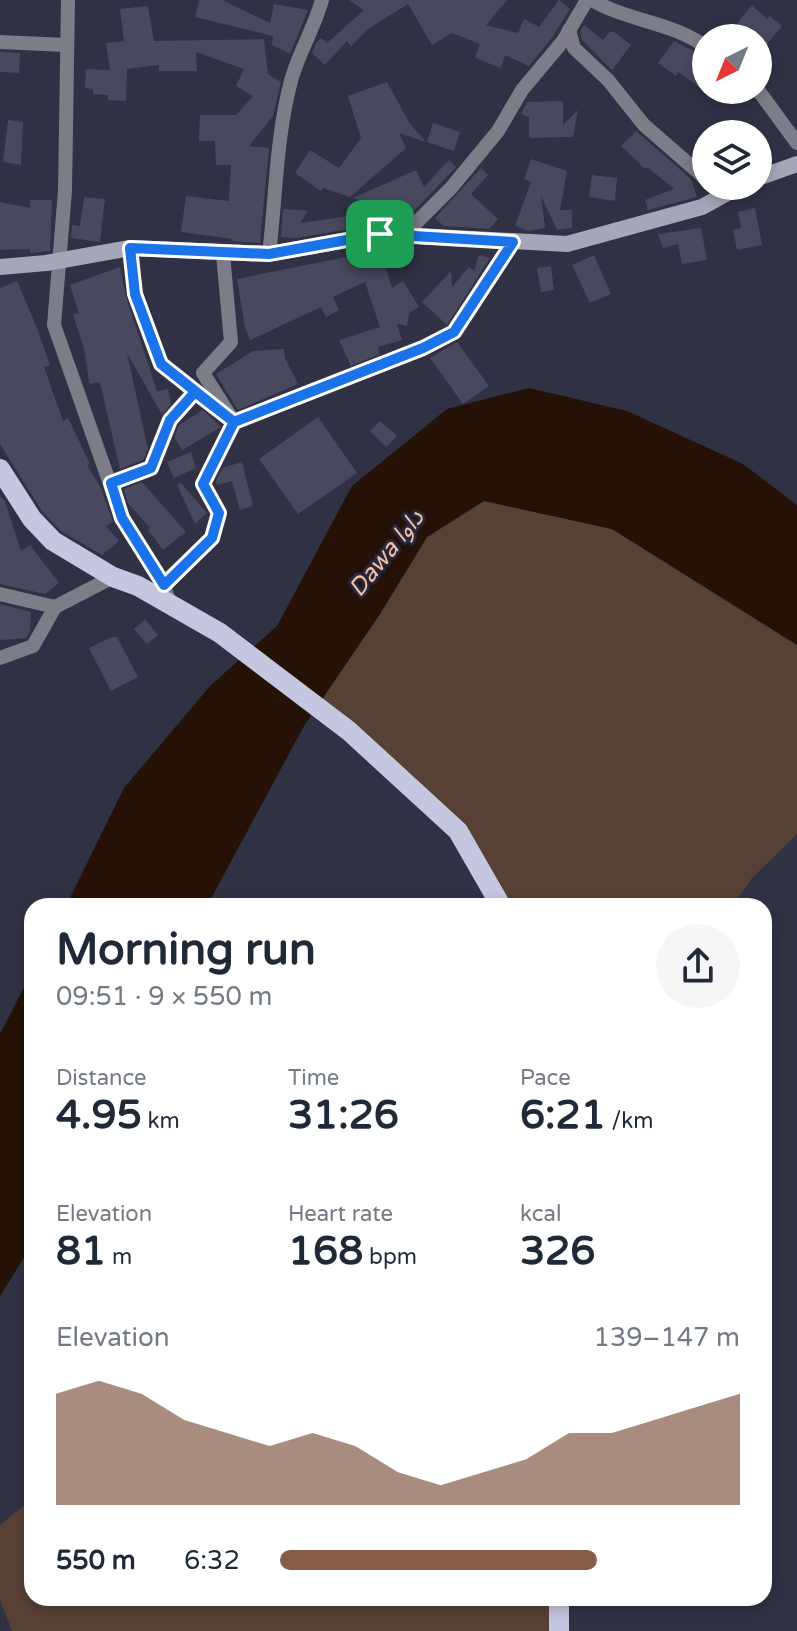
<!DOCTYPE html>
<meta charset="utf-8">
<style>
body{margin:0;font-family:"Varela Round","Noto Sans Arabic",sans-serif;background:#f6f6f7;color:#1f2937;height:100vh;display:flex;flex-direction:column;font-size:30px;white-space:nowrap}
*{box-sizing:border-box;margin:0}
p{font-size:26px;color:#747a83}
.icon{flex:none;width:44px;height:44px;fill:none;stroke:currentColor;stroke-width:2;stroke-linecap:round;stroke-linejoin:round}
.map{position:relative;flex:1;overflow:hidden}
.drawer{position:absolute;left:24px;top:898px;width:748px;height:708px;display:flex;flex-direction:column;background:#fff;border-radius:24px;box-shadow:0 4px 12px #0003}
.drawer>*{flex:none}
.needle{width:52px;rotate:223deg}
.buttons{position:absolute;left:692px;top:24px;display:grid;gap:16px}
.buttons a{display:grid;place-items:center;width:80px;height:80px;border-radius:50%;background:#fff;box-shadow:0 4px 12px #0003;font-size:40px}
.pin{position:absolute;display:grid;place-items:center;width:68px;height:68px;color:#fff;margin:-34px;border-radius:16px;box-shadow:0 4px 12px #0006}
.round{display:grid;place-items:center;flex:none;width:84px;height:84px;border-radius:42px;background:#f6f6f7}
.summary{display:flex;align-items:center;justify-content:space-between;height:136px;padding:0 32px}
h1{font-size:44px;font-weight:700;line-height:60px}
.stats{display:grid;grid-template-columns:repeat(3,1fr);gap:12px;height:136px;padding:8px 32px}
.stats div{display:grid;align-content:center}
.stats b{font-size:40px;font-weight:700}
.stats small{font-size:22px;font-weight:400}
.stats p{font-size:22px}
.chart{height:224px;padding:16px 32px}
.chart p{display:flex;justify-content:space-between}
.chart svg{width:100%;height:144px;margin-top:8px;fill:#845c47;opacity:.7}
ul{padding:0 32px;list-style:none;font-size:26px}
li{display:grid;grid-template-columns:128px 96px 1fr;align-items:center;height:60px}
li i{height:20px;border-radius:10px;background:#845c47}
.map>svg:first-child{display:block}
.green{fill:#574134}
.water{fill:#251105}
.building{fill:#48495f}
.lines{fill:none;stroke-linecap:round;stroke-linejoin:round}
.minor{stroke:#7c7d89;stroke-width:14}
.secondary{stroke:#a5a6b9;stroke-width:16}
.primary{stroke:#c5c6df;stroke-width:20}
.route-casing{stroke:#fff;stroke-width:16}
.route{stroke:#1a73e8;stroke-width:10}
.labels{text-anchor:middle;stroke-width:6;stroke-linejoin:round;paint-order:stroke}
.water-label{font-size:24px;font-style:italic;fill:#f4c1a4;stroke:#26273a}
</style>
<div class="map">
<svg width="797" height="1631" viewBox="0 0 797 1631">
<rect width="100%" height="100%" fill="#303145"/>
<g class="green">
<path d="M484,501L612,529L797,645V834L751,879L733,906H497L455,833L315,707L380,614L427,537Z"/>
<path d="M32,1499V1598H557V1631H12L0,1600V1525Z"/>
</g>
<g class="water">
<path d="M529,388L627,411L743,464L797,505V645L612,529L484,501L427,537L380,614L304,726L207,906H66L124,788L210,686L277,626L352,486L447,409Z"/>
<path d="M32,972V1245L0,1296V1034Z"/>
</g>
<g class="building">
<path d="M199,0H222L270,23L274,4L308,10L290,54L272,45L273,36L195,17Z"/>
<path d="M349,0H507L486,25L518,33L524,19L539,27L559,0L570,9L551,39L529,66L505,55L501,68L475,58L480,44L452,33L432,45L408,4L368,29L351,46L347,41L325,65L312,53L316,43L321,38L327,43L364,10Z"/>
<path d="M752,5L767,19L770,16L782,26L767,44L751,29L748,33L737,23Z"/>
<path d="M148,6L154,41L264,39L268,74L281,82L273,116L249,146L269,148L260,243L231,241L232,239L181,232L186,196L229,201L231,165H216L215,141H199L200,115H236L253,96L236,86L244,69L196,52L197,71H159V65L127,69L126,101L108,100V95L93,94V89L85,88L86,69L110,70L106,43L124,41L120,9Z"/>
<path d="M584,25L603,40L609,32H614L631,45L612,70L582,40L580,32Z"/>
<path d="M674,41L703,56L698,64L706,90L712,96L678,72L676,76L658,63Z"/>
<path d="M0,52L20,53L19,73L0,72Z"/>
<path d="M387,82L410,124L426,142L399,133L406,148L350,197L323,188L321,191L295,173L310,150L339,168L361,138L348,96Z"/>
<path d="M563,101V125L578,110L573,137L529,138V117L521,114L527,102Z"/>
<path d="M8,120L23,122L21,165L3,162Z"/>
<path d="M433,123L460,132L454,151L427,142Z"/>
<path d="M636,131L691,179L697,197L648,210L645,200L674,189L647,167L645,169L621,146Z"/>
<path d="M531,159L567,171L560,210H572V228L557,230L541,196L545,228L528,231L515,226L531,182L524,179Z"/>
<path d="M449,160L456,167L410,215L384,223L296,238L281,237L283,209L308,211L300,223L391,210L353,198L416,170L424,187Z"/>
<path d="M481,168L488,175L471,194L498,219L489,229L444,226L435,218Z"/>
<path d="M592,175L617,178L615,201L589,197Z"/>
<path d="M84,197L105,199L100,242L71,238L72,225L80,226Z"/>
<path d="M30,200H52L50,251L30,253V249L0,250V202L30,208Z"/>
<path d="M755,208L762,245L737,250L733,230L741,228L738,212Z"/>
<path d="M701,228L707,260L682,264L678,244L663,248L658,234Z"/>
<path d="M381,250L392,288L403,281L419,307L409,313L407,326L397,324L402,340L378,347L380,354L351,366L339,340L380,327L365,282L333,297L339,310L326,317L321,307L250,340L245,328L237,279Z"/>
<path d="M479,255L490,258L447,325L422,302L451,271L452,287L469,267L474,271Z"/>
<path d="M594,255L611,294L590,303L572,265Z"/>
<path d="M551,266L554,290L541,292L537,268Z"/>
<path d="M120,267L126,297L157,391L168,389L171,404L162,415L127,353L148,449L143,460L120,469L100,382L89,384L85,352L73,314L79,313L70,285Z"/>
<path d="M17,281L37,328L50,365L44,367L63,421L68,418L90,464L87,465L101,488L113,522L106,526L119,541L102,555L61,531L42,511L0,444V288Z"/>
<path d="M457,342L489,386L463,404L430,358Z"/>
<path d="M284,349L285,358L298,384L238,410L216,374L253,351Z"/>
<path d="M203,410L221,427L182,450L174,437L179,425Z"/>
<path d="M318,417L357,473L298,514L259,459Z"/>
<path d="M380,421L397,436L386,447L370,431Z"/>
<path d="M191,452L196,468L174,478L167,462Z"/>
<path d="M242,462L253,506L240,510L232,481L217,485L216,481L222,468Z"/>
<path d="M142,482L186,532L163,550L148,530L150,528L127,502L124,489Z"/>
<path d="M181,483L207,513L195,524L177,485Z"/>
<path d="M0,496L5,501L21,551L30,545L59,583L45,594L0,584Z"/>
<path d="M0,604L31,612L30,631L26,638L0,640Z"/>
<path d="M145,619L158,635L147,644L134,629Z"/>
<path d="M112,637H117L138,677L111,691L89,648Z"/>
</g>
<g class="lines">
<g class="minor">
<path d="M68,0L65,191L54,325L122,518L164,585L170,605"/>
<path d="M592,0C627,21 672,22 706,47"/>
<path d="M569,30L574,48L608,80L644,125L706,179"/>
<path d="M0,42L66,45"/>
<path d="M758,90L797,143"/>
<path d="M388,232L415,224L451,188L498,131L522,90L563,41L587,0"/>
<path d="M130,248L135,294L161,364L234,422L423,348L454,332L513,242"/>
<path d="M269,254C276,197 276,137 291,81C298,54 314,29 322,0"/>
<path d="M111,483L151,468L170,420L195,392"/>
<path d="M164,585L212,538L219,513L203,484L234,422L203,373L231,342L223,254"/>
<path d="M0,594L55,607L113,577"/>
<path d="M0,658L33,646L55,607"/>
</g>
<g class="secondary">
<path d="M758,178L797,164"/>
<path d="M0,267L46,263L130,248L269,254L380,234L567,244L702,207L740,186"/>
</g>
<g class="primary">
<path d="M0,469L32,519L53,541L113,577L138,586L220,633L349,731L458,831L501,906"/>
<path d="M559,1631V1598"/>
</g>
</g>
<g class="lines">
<g class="route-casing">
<path id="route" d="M380,234L269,254L130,248L135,294L161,364L234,422L203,484L219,513L212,538L164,585L122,518L111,483L151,468L170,420L195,392L234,422L423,348L454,332L513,242L380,234"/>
</g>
<use href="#route" class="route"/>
</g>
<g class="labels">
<g class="water-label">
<text transform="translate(386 553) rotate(-51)" y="8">Dawa داوا</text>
</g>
</g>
</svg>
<div class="buttons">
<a><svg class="needle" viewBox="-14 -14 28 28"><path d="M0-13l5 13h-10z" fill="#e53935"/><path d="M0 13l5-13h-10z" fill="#747a83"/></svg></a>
<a><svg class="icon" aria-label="layers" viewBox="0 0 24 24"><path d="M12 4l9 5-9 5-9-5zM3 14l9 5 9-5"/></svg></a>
</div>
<div class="pin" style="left:380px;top:234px;background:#1e9e55"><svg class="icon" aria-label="arrive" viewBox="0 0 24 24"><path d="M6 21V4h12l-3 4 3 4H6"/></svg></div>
<section class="drawer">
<div class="summary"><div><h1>Morning run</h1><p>09:51 · 9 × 550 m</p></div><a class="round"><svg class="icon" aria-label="share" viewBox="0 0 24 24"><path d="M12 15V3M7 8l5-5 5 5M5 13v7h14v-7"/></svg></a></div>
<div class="stats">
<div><p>Distance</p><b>4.95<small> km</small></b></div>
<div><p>Time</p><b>31:26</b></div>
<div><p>Pace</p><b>6:21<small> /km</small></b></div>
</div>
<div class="stats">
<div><p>Elevation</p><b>81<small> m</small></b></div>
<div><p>Heart rate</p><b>168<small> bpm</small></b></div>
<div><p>kcal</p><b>326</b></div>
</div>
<div class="chart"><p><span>Elevation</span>139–147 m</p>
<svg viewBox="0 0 160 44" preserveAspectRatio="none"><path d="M0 44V10L10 6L20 10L30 18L40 22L50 26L60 22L70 26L80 34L90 38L100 34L110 30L120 22L130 22L140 18L150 14L160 10V44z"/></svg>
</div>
<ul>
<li><b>550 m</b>6:32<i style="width:69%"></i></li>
</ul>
</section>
</div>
